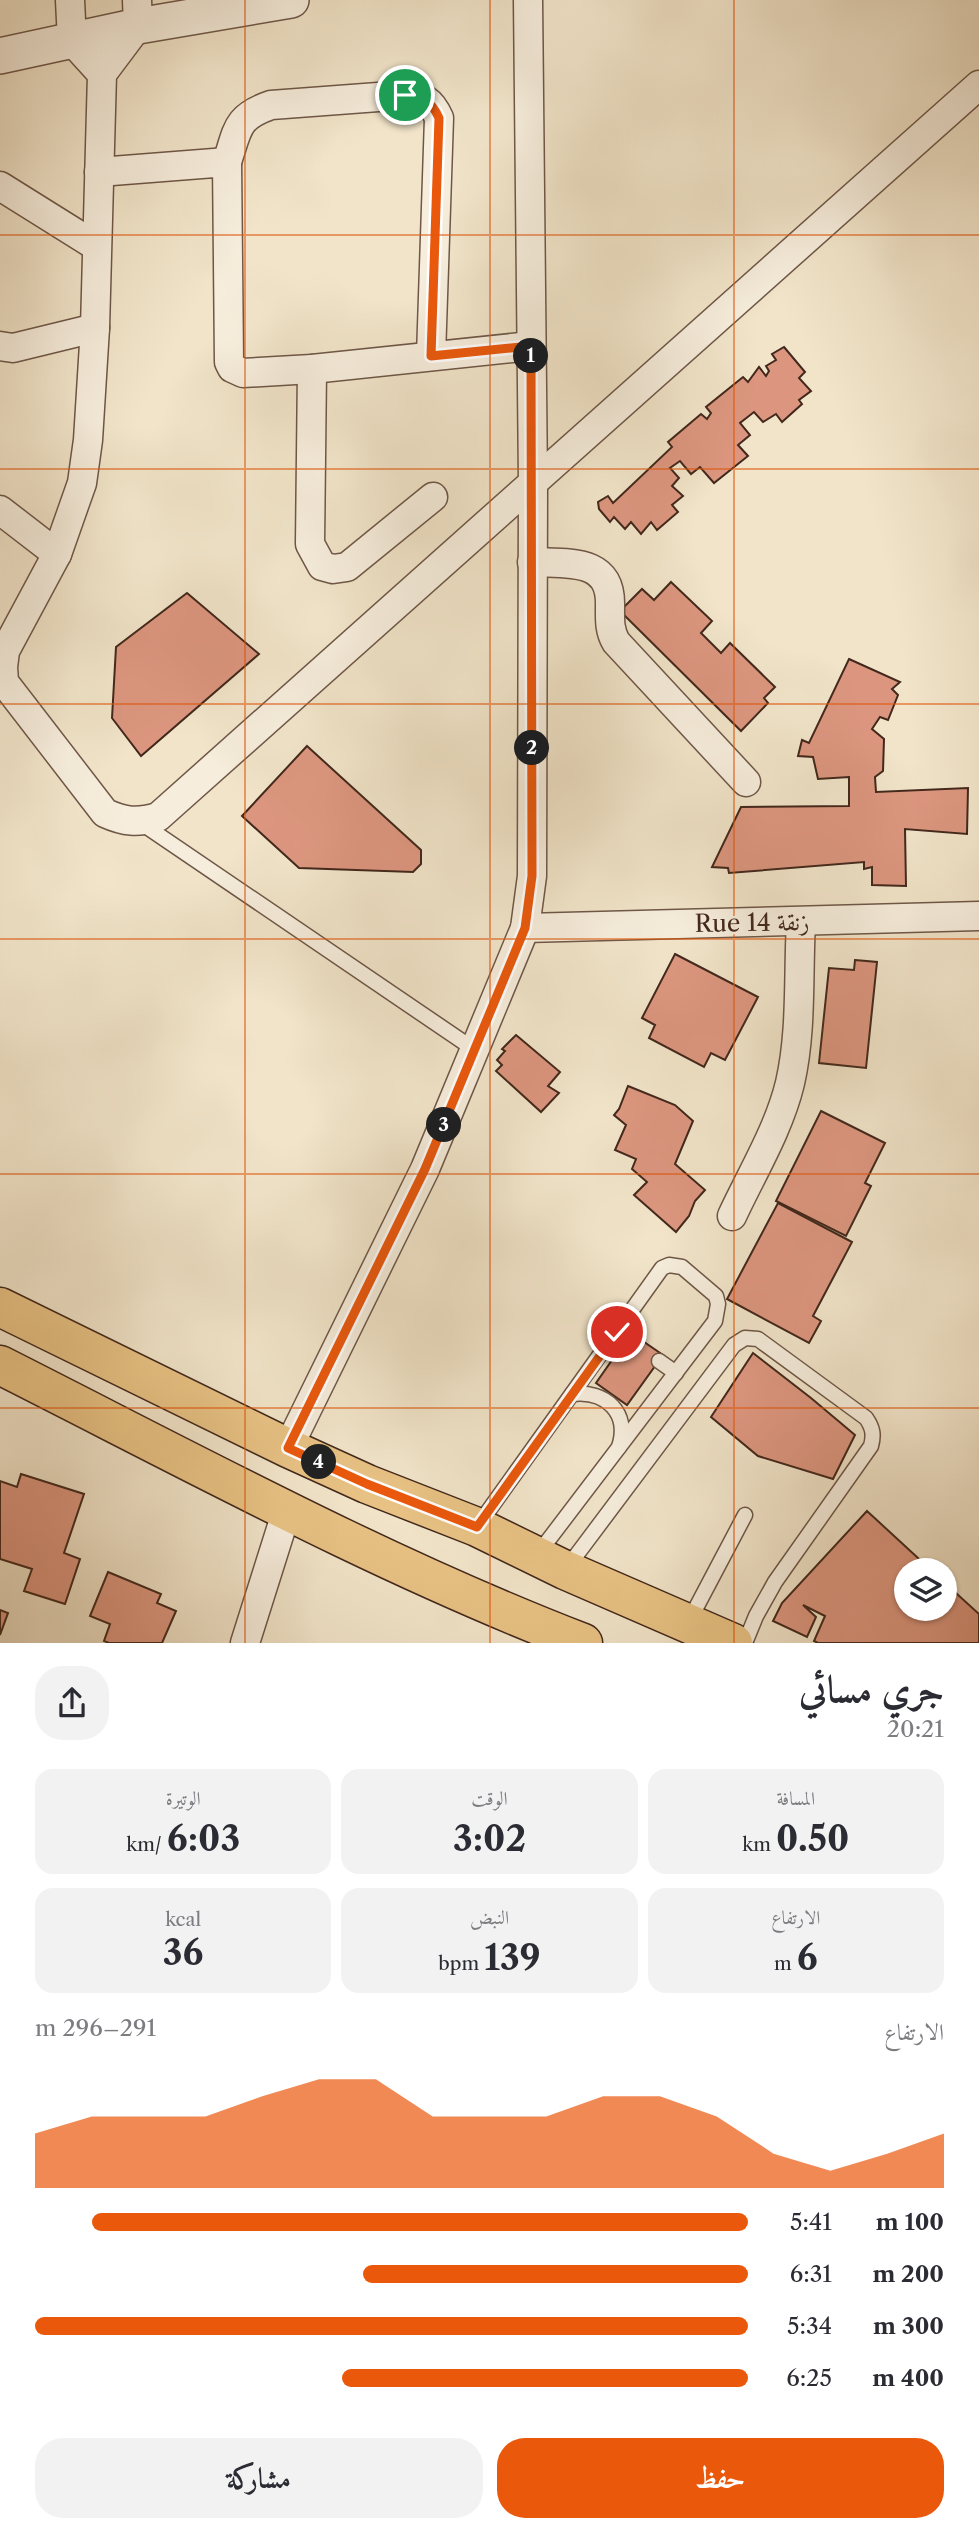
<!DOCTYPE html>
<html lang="ar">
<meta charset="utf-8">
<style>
body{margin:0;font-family:"Libre Caslon Text",Amiri,serif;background:#f2f2f3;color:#2b2b33;direction:rtl;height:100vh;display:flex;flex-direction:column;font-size:26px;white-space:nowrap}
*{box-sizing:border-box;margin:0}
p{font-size:23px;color:#7c7c81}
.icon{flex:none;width:38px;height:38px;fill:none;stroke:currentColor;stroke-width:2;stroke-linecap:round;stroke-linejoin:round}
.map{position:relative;height:1643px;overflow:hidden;direction:ltr}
.side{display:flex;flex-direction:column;background:#fff;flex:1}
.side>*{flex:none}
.tools{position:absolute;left:894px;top:1558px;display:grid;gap:14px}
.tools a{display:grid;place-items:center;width:63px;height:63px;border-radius:50%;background:#fff;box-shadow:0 2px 5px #0004;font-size:35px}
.pin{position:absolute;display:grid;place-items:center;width:60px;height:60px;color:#fff;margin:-30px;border:4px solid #fff;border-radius:50%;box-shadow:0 2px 7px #0007}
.km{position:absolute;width:35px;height:35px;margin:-18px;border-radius:50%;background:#222;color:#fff;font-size:19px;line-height:35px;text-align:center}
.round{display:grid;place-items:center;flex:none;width:74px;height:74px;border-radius:28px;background:#f2f2f3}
.overview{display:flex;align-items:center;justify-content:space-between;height:119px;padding:0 35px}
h1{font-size:38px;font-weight:700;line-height:52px}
.figures{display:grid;grid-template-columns:repeat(3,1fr);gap:10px;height:119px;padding:7px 35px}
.figures div{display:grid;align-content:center;border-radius:18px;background:#f2f2f3;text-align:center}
.figures b{font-size:35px;font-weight:700}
.figures small{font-size:19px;font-weight:400}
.figures p{font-size:19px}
.chart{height:196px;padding:14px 35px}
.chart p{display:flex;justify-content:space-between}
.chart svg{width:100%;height:126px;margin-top:7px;fill:#ea580c;opacity:.7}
.primary-button{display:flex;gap:14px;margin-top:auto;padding:14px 35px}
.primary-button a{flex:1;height:80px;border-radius:28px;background:#ea580c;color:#fff;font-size:28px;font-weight:700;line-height:80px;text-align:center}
.primary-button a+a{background:#f2f2f3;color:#2b2b33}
ul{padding:0 35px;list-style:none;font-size:23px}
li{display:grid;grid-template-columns:112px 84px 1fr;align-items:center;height:52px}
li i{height:18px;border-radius:9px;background:#ea580c}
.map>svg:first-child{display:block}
.building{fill:#dc967f;stroke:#42281c;stroke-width:2}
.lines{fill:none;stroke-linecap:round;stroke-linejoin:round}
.service-casing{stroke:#6e5747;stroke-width:17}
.minor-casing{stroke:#6e5747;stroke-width:31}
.tertiary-casing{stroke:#6e5747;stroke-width:38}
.primary-casing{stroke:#42281c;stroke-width:41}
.service{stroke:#f6eddc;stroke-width:14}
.minor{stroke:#f6eddc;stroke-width:28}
.tertiary{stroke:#f6eddc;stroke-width:35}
.primary{stroke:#e8c284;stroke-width:38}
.route-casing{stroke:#fff;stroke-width:14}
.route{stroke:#ea580c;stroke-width:9}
.grid{fill:none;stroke:#e0570d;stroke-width:2;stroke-opacity:0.55}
.labels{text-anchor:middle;stroke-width:5;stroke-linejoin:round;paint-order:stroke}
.street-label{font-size:24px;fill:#42281c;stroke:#f6eddc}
</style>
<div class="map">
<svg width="979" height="1643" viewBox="0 0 979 1643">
<rect width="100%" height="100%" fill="#f1e4c9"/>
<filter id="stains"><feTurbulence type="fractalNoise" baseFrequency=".00286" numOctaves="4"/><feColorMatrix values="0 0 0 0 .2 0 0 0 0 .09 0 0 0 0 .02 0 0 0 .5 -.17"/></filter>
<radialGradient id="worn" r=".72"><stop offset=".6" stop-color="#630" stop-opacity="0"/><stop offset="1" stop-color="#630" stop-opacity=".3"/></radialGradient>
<g class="building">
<path d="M784,347L805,372L799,378L811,391L799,400L802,404L782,422L776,414L763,422L754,412L740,423L750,435L738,445L748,456L714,483L700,467L691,474L680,461L670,468L679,478L672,486L683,496L672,505L678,512L657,530L651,522L641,534L631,522L625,529L614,517L610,522L599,509L598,502L608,496L613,503L672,447L668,442L701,414L707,419L711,413L706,407L743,377L748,382L759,367L766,376L769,371L766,366L776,360L772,354Z"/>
<path d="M671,582L712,621L701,633L721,653L730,643L775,687L764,698L768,703L741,731L620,611L642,589L654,600Z"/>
<path d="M187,593L259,654L141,756L112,718L116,647Z"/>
<path d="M849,659L900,682L892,689L898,695L888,720L880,717L872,729L884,739L883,771L875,777L876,792L968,788L967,834L905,829L906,886L872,885V867L864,869V862L729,873L728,868L712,867L741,807L849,806V777L818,779L813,757L798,756L802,740L809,743Z"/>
<path d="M307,746L421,850V864L413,872L299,868L242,816Z"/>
<path d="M675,954L758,997L725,1060L711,1053L704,1067L649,1038L655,1025L642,1018Z"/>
<path d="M855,960L877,962L866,1068L819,1063L829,968L854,970Z"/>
<path d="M516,1035L560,1072L548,1086L559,1093L541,1112L496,1071L502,1065L497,1060L505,1051L502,1049Z"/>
<path d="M628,1086L675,1105L693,1121L675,1164L705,1190L695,1201L689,1216L676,1232L634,1195L647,1182L632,1169L636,1159L615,1150L626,1125L614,1115L619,1109Z"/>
<path d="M821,1111L885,1143L865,1183L871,1186L846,1236L776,1201Z"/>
<path d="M778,1203L852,1242L813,1316L821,1321L809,1343L727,1299Z"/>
<path d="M631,1333L663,1355L627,1405L596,1383Z"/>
<path d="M753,1353L811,1398L855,1435L833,1479L758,1456L711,1417Z"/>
<path d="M21,1474L84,1494L64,1553L80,1559L65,1604L24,1591L32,1569L0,1559V1481L17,1487Z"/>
<path d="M867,1511L931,1570H906V1608H945V1583L979,1614V1643H818L814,1641L825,1616L803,1605L816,1617L807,1637L773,1621L782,1603Z"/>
<path d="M108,1572L161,1594L157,1603L176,1611L162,1643H109L104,1641L110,1624L90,1616Z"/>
<path d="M0,1610L8,1613L0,1635Z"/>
</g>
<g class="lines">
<g class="service-casing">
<g id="service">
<path d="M141,823L475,1050"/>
<path d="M659,1361L676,1373"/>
<path d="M572,1394C606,1390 630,1413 619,1447"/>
<path d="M479,1524L662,1268L669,1265L682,1267L716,1296L718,1304L715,1321L537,1555"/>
<path d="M566,1569L734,1345L745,1338L758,1339L866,1418C873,1428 874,1435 871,1446L775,1582L756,1616L745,1643"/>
<path d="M688,1623L745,1515"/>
</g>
</g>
<g class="minor-casing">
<g id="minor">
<path d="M70,0L72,41L102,74"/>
<path d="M227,162C238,129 236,117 271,105L405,95C424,97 431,100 439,118L431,356"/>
<path d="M99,172L227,162L229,362L232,368L243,373L312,369L531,346"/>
<path d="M0,186L96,246"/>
<path d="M0,346L13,348L95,328"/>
<path d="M312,369L310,544L322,566L333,569L347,567L433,497"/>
<path d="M0,510L57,554L82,483L88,440L95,328L102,74L138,26L137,0"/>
<path d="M57,554L5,651L3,667L4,682L105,813C125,822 137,823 158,817L979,85"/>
<path d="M532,562C567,564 611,557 610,605C610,619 609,630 616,642L746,782"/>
<path d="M525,928L979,916"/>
<path d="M732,1216C752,1173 779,1129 790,1083C802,1031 798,974 801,922"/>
<path d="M288,1448L425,1169L525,928L532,876L533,483L528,0"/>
<path d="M245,1643L287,1510"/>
</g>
</g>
<g class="tertiary-casing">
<path id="tertiary" d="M0,56L138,26L291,0"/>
</g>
<g class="primary-casing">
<g id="primary">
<path d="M0,1307L288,1448L367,1484L477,1527L565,1570L733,1643"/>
<path d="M0,1365C192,1462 383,1566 583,1643"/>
</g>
</g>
<use href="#service" class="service"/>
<use href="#minor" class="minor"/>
<use href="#tertiary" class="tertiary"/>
<use href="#primary" class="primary"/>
</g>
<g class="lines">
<g class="route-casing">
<path id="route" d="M405,95C423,97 431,100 439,118L431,356L531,346L532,876L525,928L425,1169L288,1448L367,1484L477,1527L617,1332"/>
</g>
<use href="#route" class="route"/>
</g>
<path class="grid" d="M245,0V1643M490,0V1643M734,0V1643M0,235H979M0,469H979M0,704H979M0,939H979M0,1174H979M0,1408H979"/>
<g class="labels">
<g class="street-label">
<text transform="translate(752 923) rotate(-1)" y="8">Rue 14 زنقة</text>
</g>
</g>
<rect width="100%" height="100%" filter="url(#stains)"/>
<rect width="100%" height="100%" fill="url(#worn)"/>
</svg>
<div class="tools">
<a><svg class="icon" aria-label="layers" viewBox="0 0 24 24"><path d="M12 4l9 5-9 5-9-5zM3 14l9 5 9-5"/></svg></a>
</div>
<div class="pin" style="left:405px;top:95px;background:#1e9e55"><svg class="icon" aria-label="arrive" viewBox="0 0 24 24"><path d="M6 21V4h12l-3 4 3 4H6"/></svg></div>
<div class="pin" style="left:617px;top:1332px;background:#d93025"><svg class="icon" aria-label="check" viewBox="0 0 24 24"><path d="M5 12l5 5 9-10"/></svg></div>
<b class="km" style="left:531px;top:356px">1</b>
<b class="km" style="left:532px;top:748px">2</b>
<b class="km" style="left:444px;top:1125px">3</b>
<b class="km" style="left:319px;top:1462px">4</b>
</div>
<section class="side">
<div class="overview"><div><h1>جري مسائي</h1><p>20:21</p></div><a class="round"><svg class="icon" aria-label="share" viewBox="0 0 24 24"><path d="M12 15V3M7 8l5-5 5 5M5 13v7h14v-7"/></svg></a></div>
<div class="figures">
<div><p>المسافة</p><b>0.50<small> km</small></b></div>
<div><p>الوقت</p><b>3:02</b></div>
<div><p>الوتيرة</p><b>6:03<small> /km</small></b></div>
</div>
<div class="figures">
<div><p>الارتفاع</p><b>6<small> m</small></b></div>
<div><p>النبض</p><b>139<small> bpm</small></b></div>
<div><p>kcal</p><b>36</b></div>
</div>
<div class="chart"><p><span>الارتفاع</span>291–296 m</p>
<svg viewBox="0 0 160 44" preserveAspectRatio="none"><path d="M0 44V25L10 19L20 19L30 19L40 12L50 6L60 6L70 19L80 19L90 19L100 12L110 12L120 19L130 32L140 38L150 32L160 25V44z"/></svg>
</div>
<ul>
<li><b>100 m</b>5:41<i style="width:92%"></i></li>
<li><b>200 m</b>6:31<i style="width:54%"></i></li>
<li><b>300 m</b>5:34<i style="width:100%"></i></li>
<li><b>400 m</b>6:25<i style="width:57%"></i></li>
</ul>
<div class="primary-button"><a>حفظ</a><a>مشاركة</a></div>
</section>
